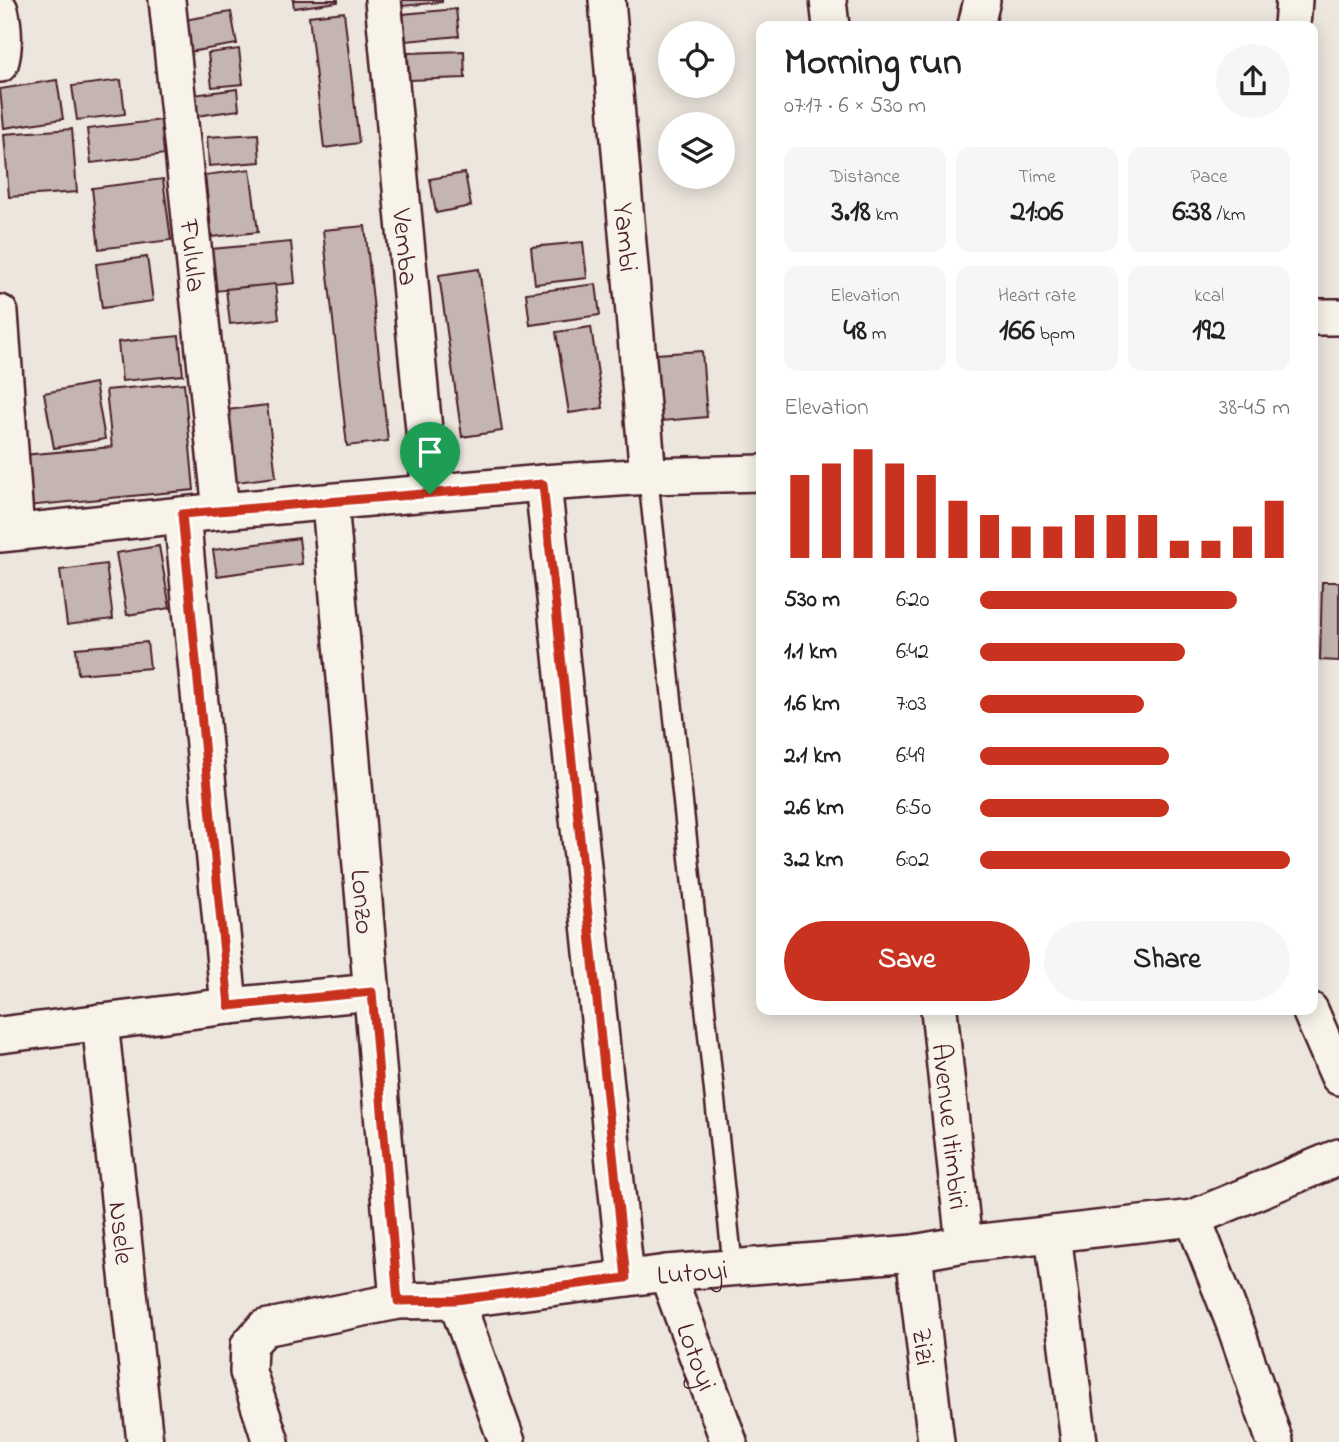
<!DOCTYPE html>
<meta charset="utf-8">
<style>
body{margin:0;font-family:"Indie Flower",sans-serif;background:#f6f6f6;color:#222;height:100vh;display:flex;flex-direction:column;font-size:26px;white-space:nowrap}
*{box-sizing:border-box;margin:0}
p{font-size:23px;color:#767676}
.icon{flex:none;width:38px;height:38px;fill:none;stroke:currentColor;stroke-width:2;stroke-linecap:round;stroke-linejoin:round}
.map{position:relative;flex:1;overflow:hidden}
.side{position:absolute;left:756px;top:21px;width:562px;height:994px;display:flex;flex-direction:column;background:#fff;border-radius:14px;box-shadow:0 4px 18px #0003}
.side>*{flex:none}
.buttons{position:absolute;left:658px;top:21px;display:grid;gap:14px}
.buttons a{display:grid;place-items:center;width:77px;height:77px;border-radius:50%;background:#fff;box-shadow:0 4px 18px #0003;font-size:35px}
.pin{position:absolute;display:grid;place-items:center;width:60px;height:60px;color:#fff;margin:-72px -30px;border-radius:50% 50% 50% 0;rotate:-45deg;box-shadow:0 0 7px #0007}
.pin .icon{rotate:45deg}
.round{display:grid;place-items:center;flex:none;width:74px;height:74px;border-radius:37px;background:#f6f6f6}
.head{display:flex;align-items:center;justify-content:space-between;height:119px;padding:0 28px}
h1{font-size:38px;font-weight:700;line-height:52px}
.metrics{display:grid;grid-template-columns:repeat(3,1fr);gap:10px;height:119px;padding:7px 28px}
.metrics div{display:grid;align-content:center;border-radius:14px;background:#f6f6f6;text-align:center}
.metrics b{font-size:30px;font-weight:700}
.metrics small{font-size:19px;font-weight:400}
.metrics p{font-size:19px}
.chart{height:196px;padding:14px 28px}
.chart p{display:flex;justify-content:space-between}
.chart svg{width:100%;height:126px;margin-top:7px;stroke:#c8321e;stroke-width:6}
.button{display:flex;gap:14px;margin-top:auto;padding:14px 28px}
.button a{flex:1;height:80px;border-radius:42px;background:#c8321e;color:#fff;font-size:28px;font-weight:700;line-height:80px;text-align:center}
.button a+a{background:#f6f6f6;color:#222}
ul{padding:0 28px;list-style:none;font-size:23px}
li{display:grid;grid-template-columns:112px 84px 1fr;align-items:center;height:52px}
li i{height:18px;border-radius:9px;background:#c8321e}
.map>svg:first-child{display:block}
.building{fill:#c4b5b0;stroke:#4a1f2b;stroke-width:2}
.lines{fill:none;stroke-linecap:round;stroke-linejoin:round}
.service-casing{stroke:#4a1f2b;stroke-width:23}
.minor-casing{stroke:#4a1f2b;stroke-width:40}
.service{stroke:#f7f3e8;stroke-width:18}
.minor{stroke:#f7f3e8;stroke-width:35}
.route-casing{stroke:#fff;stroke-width:14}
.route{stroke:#c8321e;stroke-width:9}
.labels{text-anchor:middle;stroke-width:5;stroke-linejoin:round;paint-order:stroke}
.street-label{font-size:28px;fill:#4a1f2b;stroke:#f7f3e8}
</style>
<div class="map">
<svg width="1339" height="1442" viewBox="0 0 1339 1442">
<rect width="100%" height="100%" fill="#ece6dd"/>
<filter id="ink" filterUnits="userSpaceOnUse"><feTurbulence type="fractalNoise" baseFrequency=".0143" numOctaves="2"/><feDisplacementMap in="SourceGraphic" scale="14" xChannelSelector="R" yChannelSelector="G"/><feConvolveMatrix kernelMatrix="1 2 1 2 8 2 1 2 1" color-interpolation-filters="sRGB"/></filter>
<g filter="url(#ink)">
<g class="building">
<path d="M293,0H338V2L294,8Z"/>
<path d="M391,0H442V2L392,7Z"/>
<path d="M456,9L459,36L406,41L403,14Z"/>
<path d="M231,12L237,44L183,53L178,21Z"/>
<path d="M344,12L359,143L324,148L309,16Z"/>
<path d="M239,49L243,84L212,87L208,53Z"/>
<path d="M464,51L465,78L409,80L408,53Z"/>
<path d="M57,80L63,119L4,128L0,89Z"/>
<path d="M121,80L125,114L77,120L72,86Z"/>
<path d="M237,89L239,110L189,117L186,96Z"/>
<path d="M162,120L166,154L91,163L87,129Z"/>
<path d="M72,129L77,192L9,197L4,134Z"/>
<path d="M258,134L260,162L209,166L207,137Z"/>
<path d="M250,169L258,232L212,237L205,175Z"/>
<path d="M465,173L471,206L436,213L430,179Z"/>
<path d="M163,179L171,240L99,249L92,188Z"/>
<path d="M365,226L388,441L347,446L323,230Z"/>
<path d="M291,242L295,283L215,291L211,249Z"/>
<path d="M583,242L587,278L535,284L531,247Z"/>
<path d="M147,257L153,301L102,308L96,264Z"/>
<path d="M479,269L502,431L462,437L439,275Z"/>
<path d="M275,284L279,319L230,324L226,289Z"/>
<path d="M596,284L600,315L530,325L526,293Z"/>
<path d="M591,327L603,408L569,413L556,332Z"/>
<path d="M179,336L183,375L122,381L118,342Z"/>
<path d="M702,351L707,417L662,421L656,354Z"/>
<path d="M95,383L105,439L54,448L44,393Z"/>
<path d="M184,383L194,490L27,506L23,455L112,447L106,390Z"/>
<path d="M267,405L276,477L229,483L219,411Z"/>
<path d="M299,538L302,564L217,576L213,550Z"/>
<path d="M159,546L170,608L127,615L116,553Z"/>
<path d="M106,564L113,619L67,625L60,570Z"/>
<path d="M1322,582H1339V661L1320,660Z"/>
<path d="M147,642L150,668L78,674L76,648Z"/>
</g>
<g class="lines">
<g class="service-casing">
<path id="service" d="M648,476L733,1268"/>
</g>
<g class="minor-casing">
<g id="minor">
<path id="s1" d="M167,0L221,511"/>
<path id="s2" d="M383,0L430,493"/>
<path id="s3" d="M607,0L648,476"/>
<path d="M828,0L831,26"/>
<path d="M0,10C4,26 5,49 0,64"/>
<path d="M976,26L982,0"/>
<path d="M1292,26L1294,0"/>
<path d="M0,313L16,532"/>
<path d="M1312,317H1339"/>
<path d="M543,483L626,1278"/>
<path id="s4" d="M330,502L398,1301"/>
<path d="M182,515L229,1006"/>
<path d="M0,534L221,511L543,483L648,476L761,473"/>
<path id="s5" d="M939,1010L964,1244"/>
<path d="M1310,1010L1339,1077"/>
<path id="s6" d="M100,1022L145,1442"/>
<path d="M0,1035L229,1006L372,992"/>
<path d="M1193,1218L1234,1323L1275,1442"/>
<path d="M1053,1234L1079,1442"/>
<path id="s7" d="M914,1253L936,1442"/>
<path id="s8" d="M667,1273L729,1442"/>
<path d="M456,1300L507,1442"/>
<path id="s9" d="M271,1442L248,1372L249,1345L264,1328L398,1301L456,1300L667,1273L914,1253L964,1244L1193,1218L1339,1157"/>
</g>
</g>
<use href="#service" class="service"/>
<use href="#minor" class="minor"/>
</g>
</g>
<g class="lines" filter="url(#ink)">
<g class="route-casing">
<path id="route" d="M543,484L626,1278L456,1300L398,1301L372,992L229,1006L182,514Z"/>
</g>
<use href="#route" class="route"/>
</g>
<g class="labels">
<g class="street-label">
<text dy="10" stroke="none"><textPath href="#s3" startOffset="238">Yambi</textPath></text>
<text dy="10" stroke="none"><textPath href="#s2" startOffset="248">Vemba</textPath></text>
<text dy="10" stroke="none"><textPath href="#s1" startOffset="257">Fulula</textPath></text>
<text dy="10" stroke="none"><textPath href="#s4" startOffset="401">Lonzo</textPath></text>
<text dy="10" stroke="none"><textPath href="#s5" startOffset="117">Avenue Itimbiri</textPath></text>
<text dy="10" stroke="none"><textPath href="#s6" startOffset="212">Nsele</textPath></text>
<text dy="10" stroke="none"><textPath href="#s9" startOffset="556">Lutoyi</textPath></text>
<text dy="10" stroke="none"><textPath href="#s7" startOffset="94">Zizi</textPath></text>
<text dy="10" stroke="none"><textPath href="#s8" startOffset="89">Lotoyi</textPath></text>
</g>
</g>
</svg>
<div class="buttons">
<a><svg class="icon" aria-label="locate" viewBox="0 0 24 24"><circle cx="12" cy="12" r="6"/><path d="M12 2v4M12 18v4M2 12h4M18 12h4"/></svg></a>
<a><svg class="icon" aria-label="layers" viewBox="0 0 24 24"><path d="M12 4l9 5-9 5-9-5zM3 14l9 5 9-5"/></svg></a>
</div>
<div class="pin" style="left:430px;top:494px;background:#1e9e55"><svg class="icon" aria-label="arrive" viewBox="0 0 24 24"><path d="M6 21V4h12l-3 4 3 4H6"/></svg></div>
<section class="side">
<div class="head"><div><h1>Morning run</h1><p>07:17 · 6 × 530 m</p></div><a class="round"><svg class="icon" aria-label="share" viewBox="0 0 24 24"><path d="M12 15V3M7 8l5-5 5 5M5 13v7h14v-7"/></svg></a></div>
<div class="metrics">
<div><p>Distance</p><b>3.18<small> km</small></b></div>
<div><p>Time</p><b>21:06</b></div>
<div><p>Pace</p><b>6:38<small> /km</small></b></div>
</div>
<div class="metrics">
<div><p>Elevation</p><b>48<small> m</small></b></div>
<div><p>Heart rate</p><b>166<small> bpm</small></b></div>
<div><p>kcal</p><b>192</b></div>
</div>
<div class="chart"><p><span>Elevation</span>38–45 m</p>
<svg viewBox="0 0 160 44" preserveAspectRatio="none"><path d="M5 44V15M15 44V11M25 44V6M35 44V11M45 44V15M55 44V24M65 44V29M75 44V33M85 44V33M95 44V29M105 44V29M115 44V29M125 44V38M135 44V38M145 44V33M155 44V24"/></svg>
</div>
<ul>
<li><b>530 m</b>6:20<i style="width:83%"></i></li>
<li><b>1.1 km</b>6:42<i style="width:66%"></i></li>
<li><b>1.6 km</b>7:03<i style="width:53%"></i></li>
<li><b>2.1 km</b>6:49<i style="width:61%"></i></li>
<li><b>2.6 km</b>6:50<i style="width:61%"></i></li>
<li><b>3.2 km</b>6:02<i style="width:100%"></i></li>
</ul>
<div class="button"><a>Save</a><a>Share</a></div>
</section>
</div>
